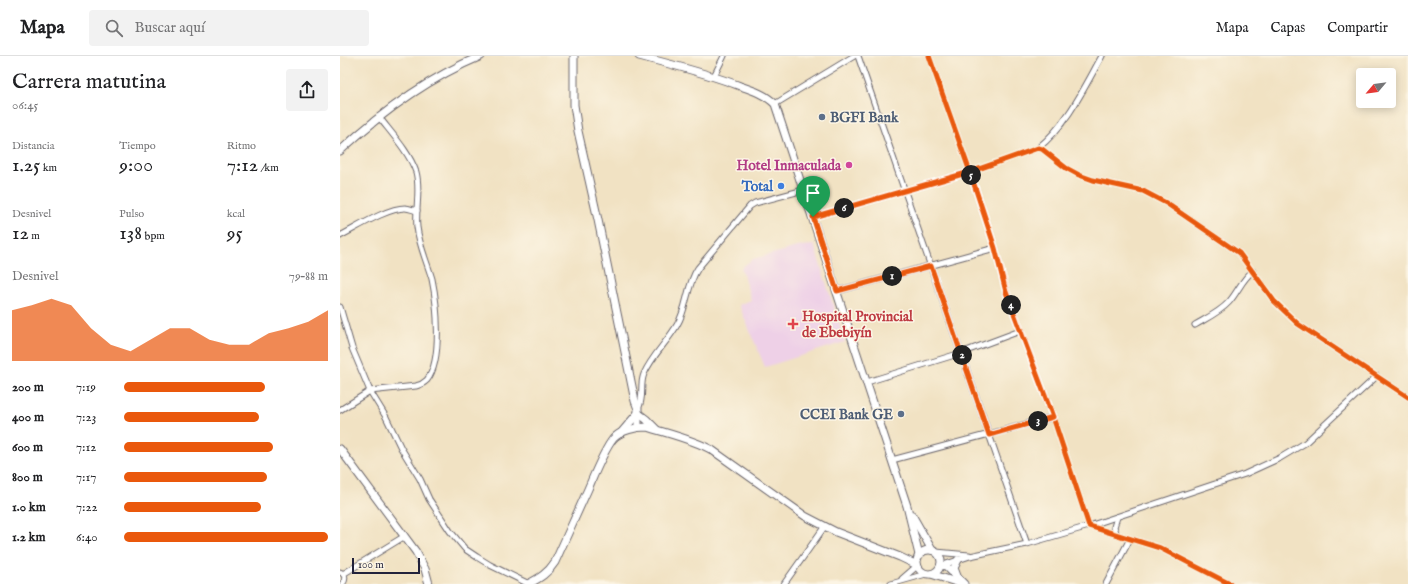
<!DOCTYPE html>
<html lang="es">
<meta charset="utf-8">
<style>
body{margin:0;font-family:"IM FELL English",serif;background:#f2f2f2;color:#202124;height:100vh;display:flex;flex-direction:column;font-size:15px;white-space:nowrap}
*{box-sizing:border-box;margin:0}
p{font-size:13px;color:#757577}
.icon{flex:none;width:22px;height:22px;fill:none;stroke:currentColor;stroke-width:2;stroke-linecap:round;stroke-linejoin:round}
.map{position:relative;flex:1;overflow:hidden}
.side{display:flex;flex-direction:column;background:#fff;width:340px}
.side>*{flex:none}
.needle{width:26px;rotate:241deg}
.fabs{position:absolute;left:1016px;top:12px;display:grid;gap:8px}
.fabs a{display:grid;place-items:center;width:40px;height:40px;border-radius:4px;background:#fff;box-shadow:0 2px 10px #0003;font-size:20px}
.scale{position:absolute;left:12px;bottom:10px;width:68px;box-sizing:border-box;padding-left:4px;border:2px solid #22223b;border-top:0;font-size:11px;line-height:14px;white-space:nowrap;color:#22223b;-webkit-text-stroke:3px #fcf5e5;paint-order:stroke}
.pin{position:absolute;display:grid;place-items:center;width:34px;height:34px;color:#fff;margin:-41px -17px;border-radius:50% 50% 50% 0;rotate:-45deg;box-shadow:0 0 4px #0007}
.pin .icon{rotate:45deg}
.km{position:absolute;width:20px;height:20px;margin:-10px;border-radius:50%;background:#222;color:#fff;font-size:11px;line-height:20px;text-align:center}
.round{display:grid;place-items:center;flex:none;width:42px;height:42px;border-radius:4px;background:#f2f2f2}
.headline{display:flex;align-items:center;justify-content:space-between;height:68px;padding:0 12px}
h1{font-size:22px;font-weight:600;line-height:30px}
.metrics{display:grid;grid-template-columns:repeat(3,1fr);gap:6px;height:68px;padding:4px 12px}
.metrics div{display:grid;align-content:center}
.metrics b{font-size:20px;font-weight:600}
.metrics small{font-size:11px;font-weight:400}
.metrics p{font-size:11px}
.chart{height:112px;padding:8px 12px}
.chart p{display:flex;justify-content:space-between}
.chart svg{width:100%;height:72px;margin-top:4px;fill:#ea580c;opacity:.7}
ul{padding:0 12px;list-style:none;font-size:13px}
li{display:grid;grid-template-columns:64px 48px 1fr;align-items:center;height:30px}
li i{height:10px;border-radius:5px;background:#ea580c}
header{display:flex;align-items:center;gap:24px;box-sizing:border-box;height:56px;padding:0 20px;background:#fff;border-bottom:1px solid #e0e0e0}
header strong{font-size:19px}
nav{display:flex;gap:22px;margin-inline-start:auto;font-size:14px}
.search{width:280px;height:36px;background:#f2f2f2;display:flex;align-items:center;gap:10px;box-sizing:border-box;padding:0 14px;border-radius:4px;color:#757577;font-size:15px}
main{display:flex;flex:1;min-height:0}
.map>svg:first-child{display:block}
.built{fill:#eed0e7}
.lines{fill:none;stroke-linecap:round;stroke-linejoin:round}
.street-casing{stroke:#6a656b;stroke-width:7}
.secondary-casing{stroke:#6a656b;stroke-width:9}
.street{stroke:#fff;stroke-width:5}
.secondary{stroke:#fff;stroke-width:7}
.cycleway-casing{stroke:#fcf5e5;stroke-width:8}
.cycleway{stroke:#e8590c;stroke-width:5}
.route-casing{stroke:#fff;stroke-width:8}
.route{stroke:#ea580c;stroke-width:5}
.service-dot{fill:#5c6f8a;stroke:#fcf5e5;stroke-width:1.5}
.hotel-dot{fill:#d1479c;stroke:#fcf5e5;stroke-width:1.5}
.shop-dot{fill:#3f7fe0;stroke:#fcf5e5;stroke-width:1.5}
.health-dot{fill:#e0444e;stroke:#fcf5e5;stroke-width:1.5}
.labels{text-anchor:middle;stroke-width:3;stroke-linejoin:round;paint-order:stroke}
.service-label{font-size:14px;font-weight:bold;fill:#4e5e75;stroke:#fcf5e5;text-anchor:start}
.hotel-label{font-size:14px;font-weight:bold;fill:#b23c85;stroke:#fcf5e5;text-anchor:end}
.shop-label{font-size:14px;font-weight:bold;fill:#366cbe;stroke:#fcf5e5;text-anchor:end}
.health-label{font-size:14px;font-weight:bold;fill:#be3a42;stroke:#fcf5e5;text-anchor:start}
</style>
<header>
<strong>Mapa</strong>
<div class="search"><svg class="icon" aria-label="search" viewBox="0 0 24 24"><circle cx="10" cy="10" r="6"/><path d="M15 15l6 6"/></svg>Buscar aquí</div>
<nav><a>Mapa</a><a>Capas</a><a>Compartir</a></nav>
</header>
<main>
<section class="side">
<div class="headline"><div><h1>Carrera matutina</h1><p>06:45</p></div><a class="round"><svg class="icon" aria-label="share" viewBox="0 0 24 24"><path d="M12 15V3M7 8l5-5 5 5M5 13v7h14v-7"/></svg></a></div>
<div class="metrics">
<div><p>Distancia</p><b>1.25<small> km</small></b></div>
<div><p>Tiempo</p><b>9:00</b></div>
<div><p>Ritmo</p><b>7:12<small> /km</small></b></div>
</div>
<div class="metrics">
<div><p>Desnivel</p><b>12<small> m</small></b></div>
<div><p>Pulso</p><b>138<small> bpm</small></b></div>
<div><p>kcal</p><b>95</b></div>
</div>
<div class="chart"><p><span>Desnivel</span>79–88 m</p>
<svg viewBox="0 0 160 44" preserveAspectRatio="none"><path d="M0 44V13L10 10L20 6L30 10L40 24L50 34L60 38L70 31L80 24L90 24L100 31L110 34L120 34L130 27L140 24L150 20L160 13V44z"/></svg>
</div>
<ul>
<li><b>200 m</b>7:19<i style="width:69%"></i></li>
<li><b>400 m</b>7:23<i style="width:66%"></i></li>
<li><b>600 m</b>7:12<i style="width:73%"></i></li>
<li><b>800 m</b>7:17<i style="width:70%"></i></li>
<li><b>1.0 km</b>7:22<i style="width:67%"></i></li>
<li><b>1.2 km</b>6:40<i style="width:100%"></i></li>
</ul>
</section>
<div class="map">
<svg width="1068" height="528" viewBox="0 0 1068 528">
<rect width="100%" height="100%" fill="#fcf5e5"/>
<filter id="ink" filterUnits="userSpaceOnUse"><feTurbulence type="fractalNoise" baseFrequency=".025" numOctaves="2"/><feDisplacementMap in="SourceGraphic" scale="8" xChannelSelector="R" yChannelSelector="G"/><feConvolveMatrix kernelMatrix="1 2 1 2 8 2 1 2 1" color-interpolation-filters="sRGB"/></filter>
<filter id="wash" filterUnits="userSpaceOnUse"><feTurbulence type="fractalNoise" baseFrequency=".012" numOctaves="4" result="noise"/><feDisplacementMap in="SourceGraphic" scale="16" xChannelSelector="R" yChannelSelector="G"/><feGaussianBlur stdDeviation="0.9" result="paint"/><feColorMatrix in="noise" values="0 0 0 0 0 0 0 0 0 0 0 0 0 0 0 0 0 1.4 0 .05"/><feComposite in="paint" operator="in"/></filter>
<g filter="url(#wash)">
<rect width="100%" height="100%" fill="#f1e2c3"/>
<path class="built" d="M474,189L505,286L425,311L399,249L411,244L401,212L413,203L461,190Z"/>
</g>
<g filter="url(#ink)">
<g class="lines">
<g class="street-casing">
<g id="street">
<path d="M518,0L687,488"/>
<path d="M589,0L630,116L655,192L667,236L713,361L749,470L820,492L890,528"/>
<path d="M374,20L384,0"/>
<path d="M435,48L514,0"/>
<path d="M698,92C727,69 744,32 762,0"/>
<path d="M473,161L630,116L698,92L702,93L726,112L739,119L753,124L803,135L826,147L899,197L934,245L958,268L1068,341"/>
<path d="M0,180C16,172 47,152 65,152C69,152 73,154 77,155"/>
<path d="M497,235L655,192"/>
<path d="M0,251L12,292L30,335L46,361L61,392L80,423L89,443L110,475L125,493L137,501L150,509L189,528"/>
<path d="M855,269C867,262 880,256 889,246C898,236 902,223 913,215"/>
<path d="M527,326L621,297L680,275"/>
<path d="M298,353C305,340 299,330 304,318C311,301 328,285 337,269C348,251 346,230 358,212L410,150L415,147L464,134"/>
<path d="M0,354L30,335L76,330C80,329 84,327 87,324C103,304 97,247 92,223C87,206 79,189 77,171C75,153 81,134 76,116C69,96 52,78 39,61"/>
<path d="M552,404L713,361"/>
<path d="M777,479L774,471L777,461"/>
<path d="M596,496L629,499"/>
<path d="M603,509L630,500L687,488L749,470L905,418L940,402L965,387L1037,320"/>
<path d="M0,516C6,518 6,524 2,528"/>
<path d="M3,518L65,480"/>
<path d="M562,523L577,510"/>
<path d="M444,528L485,470"/>
<path d="M551,528L586,518"/>
<path d="M766,528L790,483"/>
</g>
</g>
<g class="secondary-casing">
<g id="secondary">
<path d="M234,0V49L238,75L258,164L295,345L298,353V371"/>
<path d="M299,0C333,9 367,17 400,30C412,34 425,38 435,48L567,450L579,499"/>
<path d="M0,95C42,56 88,22 141,0"/>
<path d="M281,377L298,357L306,363L316,373"/>
<path d="M0,393L76,496L85,513L89,528"/>
<path d="M572,459L592,494"/>
<circle cx="589" cy="506" r="12"/>
<path d="M601,509L606,510L624,528"/>
<path d="M591,518L622,528"/>
<path d="M617,520L614,512L618,504"/>
<path d="M188,528C200,522 208,517 215,506C226,482 237,457 248,433C254,419 264,394 273,383C281,374 296,371 307,371C329,378 352,383 372,394L465,460L496,476L560,501L577,509"/>
</g>
</g>
<use href="#street" class="street"/>
<use href="#secondary" class="secondary"/>
<g class="cycleway-casing">
<g id="cycleway">
<path d="M589,0L630,116L655,192L667,236L713,361L749,470L820,492L890,528"/>
<path d="M473,161L630,116L698,92L702,93L726,112L739,119L753,124L803,135L826,147L899,197L934,245L958,268L1068,341"/>
</g>
</g>
<use href="#cycleway" class="cycleway"/>
</g>
</g>
<g class="lines" filter="url(#ink)">
<g class="route-casing">
<path id="route" d="M630,116L655,192L666,236L713,361L649,379L591,210L497,235L473,161Z"/>
</g>
<use href="#route" class="route"/>
</g>
<g class="service-dot">
<circle cx="482" cy="61" r="4"/>
<circle cx="561" cy="358" r="4"/>
</g>
<circle class="hotel-dot" cx="509" cy="109" r="4"/>
<circle class="shop-dot" cx="441" cy="130" r="4"/>
<path class="health-dot" d="M451 262h4v4h4v4h-4v4h-4v-4h-4v-4h4z"/>
<g class="labels">
<g class="service-label">
<text x="490" y="66">BGFI Bank</text>
<text x="553" y="363" text-anchor="end">CCEI Bank GE</text>
</g>
<g class="hotel-label">
<text x="501" y="114">Hotel Inmaculada</text>
</g>
<g class="shop-label">
<text x="433" y="135">Total</text>
</g>
<g class="health-label">
<text x="462" y="265">Hospital Provincial<tspan x="462" dy="16">de Ebebiyín</tspan></text>
</g>
</g>
</svg>
<div class="fabs">
<a><svg class="needle" viewBox="-14 -14 28 28"><path d="M0-13l5 13h-10z" fill="#e53935"/><path d="M0 13l5-13h-10z" fill="#757577"/></svg></a>
</div>
<div class="scale">100 m</div>
<div class="pin" style="left:473px;top:161px;background:#1e9e55"><svg class="icon" aria-label="arrive" viewBox="0 0 24 24"><path d="M6 21V4h12l-3 4 3 4H6"/></svg></div>
<b class="km" style="left:552px;top:220px">1</b>
<b class="km" style="left:622px;top:299px">2</b>
<b class="km" style="left:698px;top:365px">3</b>
<b class="km" style="left:671px;top:249px">4</b>
<b class="km" style="left:631px;top:119px">5</b>
<b class="km" style="left:504px;top:152px">6</b>
</div>
</main>
